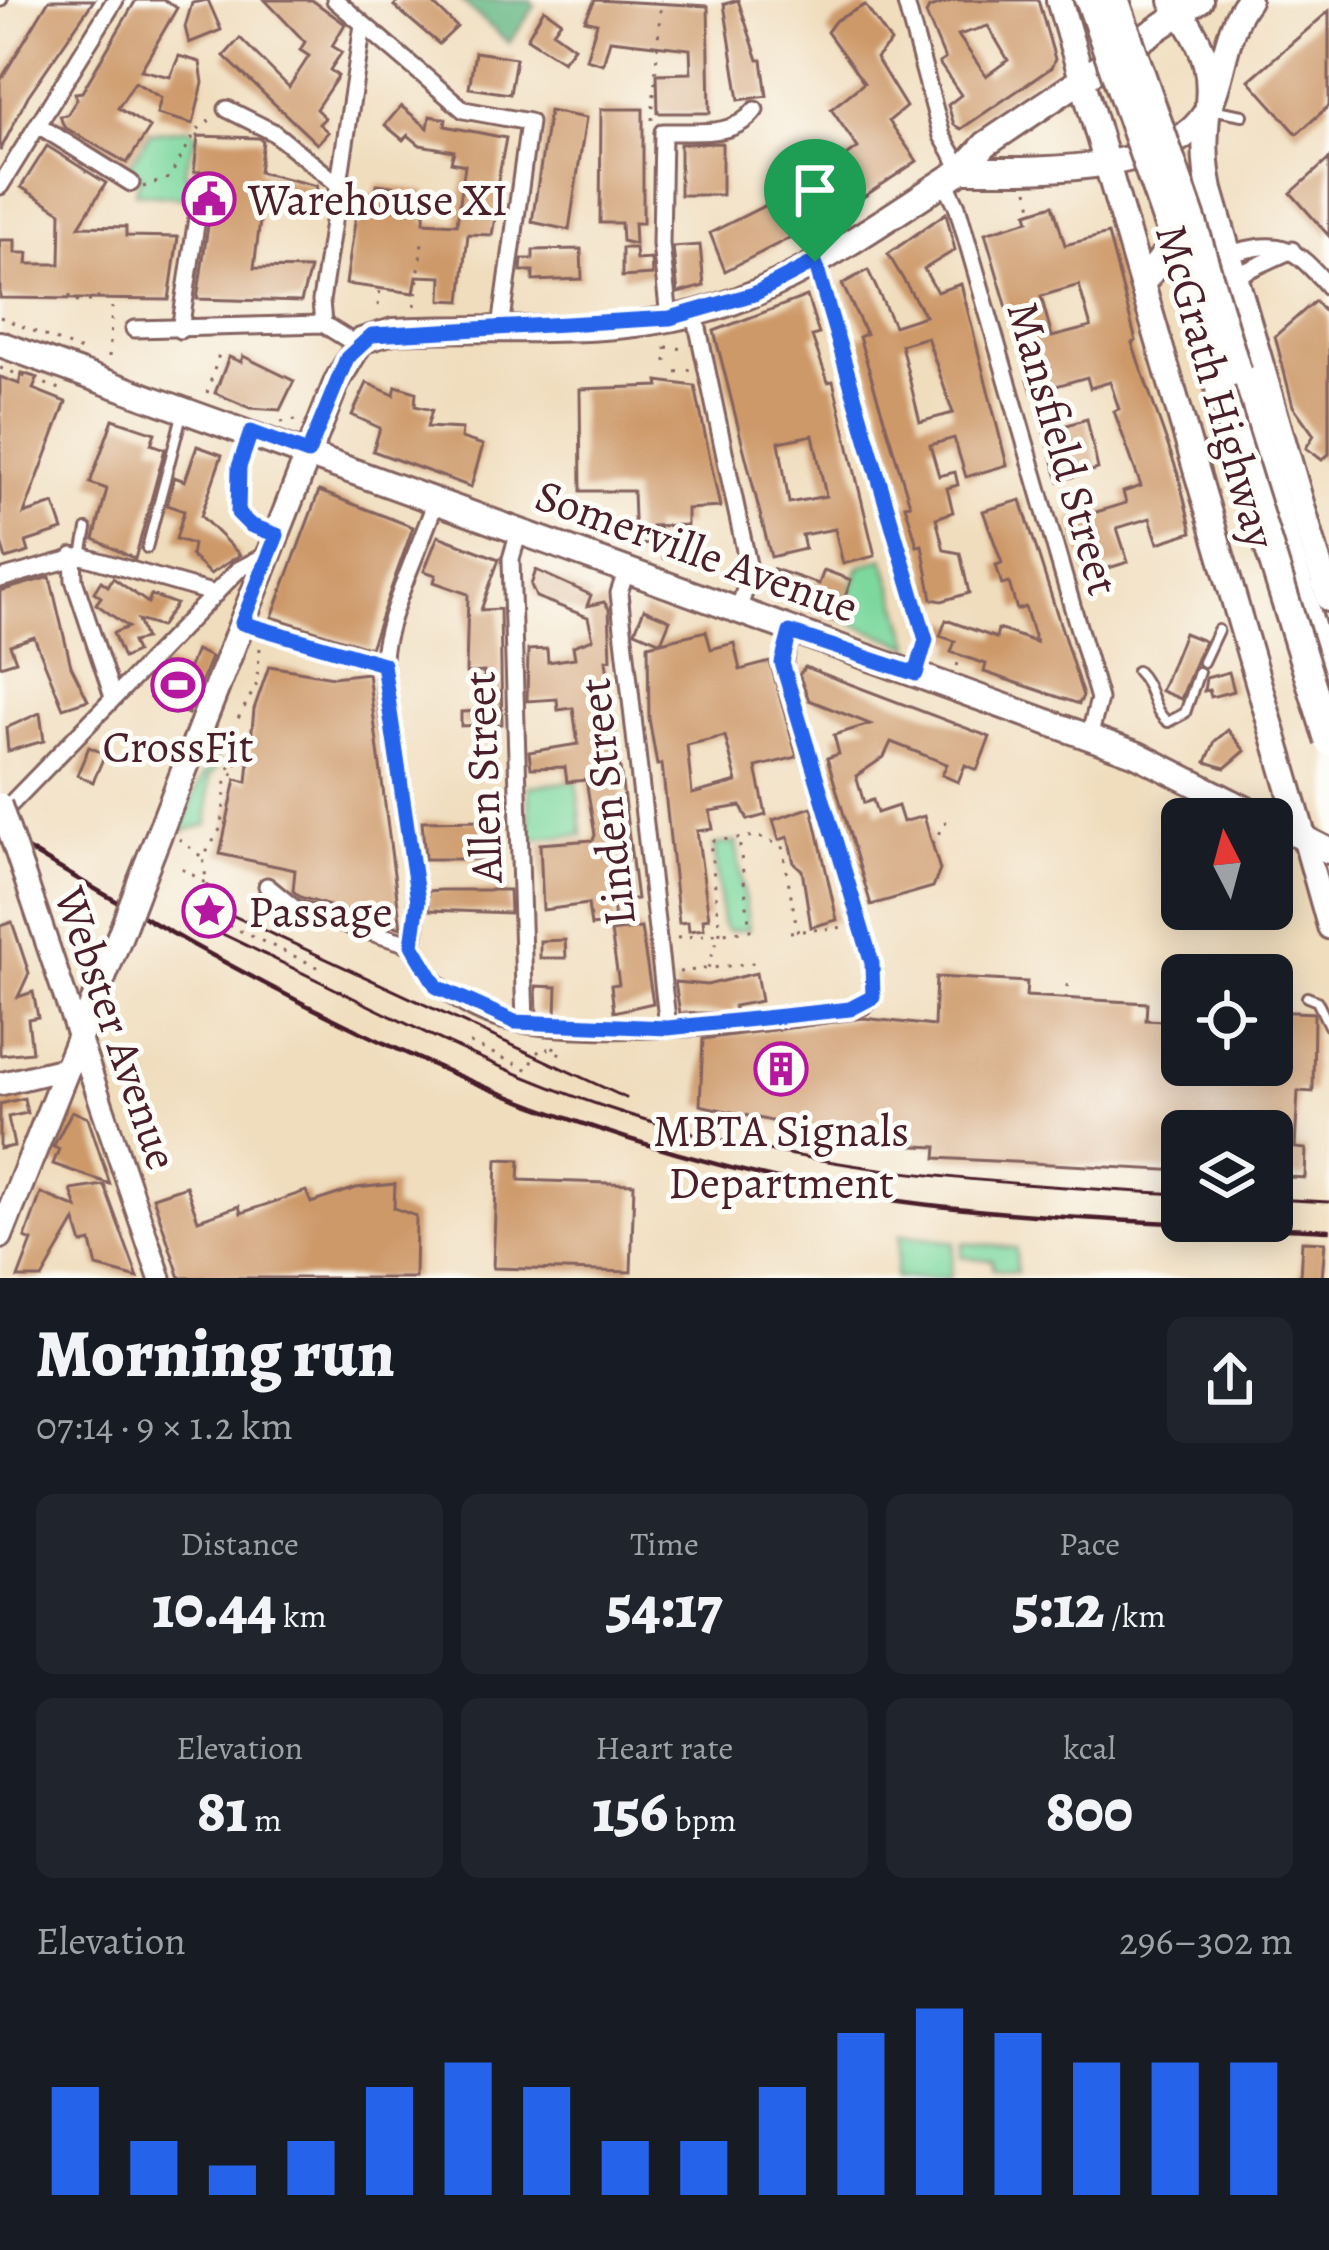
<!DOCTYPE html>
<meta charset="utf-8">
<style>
body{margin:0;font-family:Alegreya,serif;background:#20242c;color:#f1f3f6;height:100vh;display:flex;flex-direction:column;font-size:45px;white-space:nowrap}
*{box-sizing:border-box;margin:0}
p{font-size:39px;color:#9ea1a6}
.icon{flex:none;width:66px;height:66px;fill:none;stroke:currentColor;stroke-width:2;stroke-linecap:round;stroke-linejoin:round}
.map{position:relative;height:1278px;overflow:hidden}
.drawer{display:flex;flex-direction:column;background:#171b24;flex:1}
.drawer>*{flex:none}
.needle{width:78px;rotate:354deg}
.controls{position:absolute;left:1161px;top:798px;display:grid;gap:24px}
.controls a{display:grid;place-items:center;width:132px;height:132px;border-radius:18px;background:#171b24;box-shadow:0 6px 30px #0003;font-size:60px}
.pin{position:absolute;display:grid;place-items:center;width:102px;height:102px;color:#fff;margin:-123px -51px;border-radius:50% 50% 50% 0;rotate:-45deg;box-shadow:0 0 12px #0007}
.pin .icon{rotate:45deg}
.round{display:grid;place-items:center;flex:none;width:126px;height:126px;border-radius:18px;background:#20242c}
.summary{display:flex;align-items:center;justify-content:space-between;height:204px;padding:0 36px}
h1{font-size:66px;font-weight:800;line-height:90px}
.stats{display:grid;grid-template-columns:repeat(3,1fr);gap:18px;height:204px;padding:12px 36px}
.stats div{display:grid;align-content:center;border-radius:18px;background:#20242c;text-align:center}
.stats b{font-size:60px;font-weight:800}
.stats small{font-size:33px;font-weight:400}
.stats p{font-size:33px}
.chart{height:336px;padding:24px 36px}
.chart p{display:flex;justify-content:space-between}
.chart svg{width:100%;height:216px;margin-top:12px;stroke:#2563eb;stroke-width:6}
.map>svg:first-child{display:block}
.green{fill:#7dd89e;stroke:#647c64;stroke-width:3}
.forest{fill:#66b885;stroke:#586c58;stroke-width:3}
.building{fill:#cd9969;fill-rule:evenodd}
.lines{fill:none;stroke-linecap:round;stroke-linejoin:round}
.service-casing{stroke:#84625e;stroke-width:14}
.minor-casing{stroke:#84625e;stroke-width:21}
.secondary-casing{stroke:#84625e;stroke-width:27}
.primary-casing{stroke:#84625e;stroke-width:30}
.trunk-casing{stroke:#84625e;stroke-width:33}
.path{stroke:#84625e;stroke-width:3;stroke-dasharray:3 9;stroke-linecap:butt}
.service{stroke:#fff;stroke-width:8}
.minor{stroke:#fff;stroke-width:15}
.secondary{stroke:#fff;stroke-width:21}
.primary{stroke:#fff;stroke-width:24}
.trunk{stroke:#fff;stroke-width:27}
.tram{stroke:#4a1f2b;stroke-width:3}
.rail{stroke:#4a1f2b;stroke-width:4.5}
.secondary-bridge-casing{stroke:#84625e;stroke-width:27;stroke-linecap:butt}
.primary-bridge-casing{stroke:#84625e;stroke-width:30;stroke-linecap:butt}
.trunk-bridge-casing{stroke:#84625e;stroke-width:33;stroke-linecap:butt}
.secondary-bridge{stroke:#fff;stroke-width:21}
.primary-bridge{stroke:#fff;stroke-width:24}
.trunk-bridge{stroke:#fff;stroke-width:27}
.route-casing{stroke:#fff;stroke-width:24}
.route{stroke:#2563eb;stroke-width:15}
.labels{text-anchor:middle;stroke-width:10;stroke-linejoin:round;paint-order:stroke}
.poi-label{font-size:45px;fill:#4a1f2b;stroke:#fdfcf7;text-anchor:start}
.street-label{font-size:45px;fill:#4a1f2b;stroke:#fdfcf7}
</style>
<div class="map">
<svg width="1329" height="1278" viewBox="0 0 1329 1278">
<rect width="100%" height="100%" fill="#fdfcf7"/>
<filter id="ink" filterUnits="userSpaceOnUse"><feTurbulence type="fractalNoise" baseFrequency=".00833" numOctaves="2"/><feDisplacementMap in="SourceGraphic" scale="24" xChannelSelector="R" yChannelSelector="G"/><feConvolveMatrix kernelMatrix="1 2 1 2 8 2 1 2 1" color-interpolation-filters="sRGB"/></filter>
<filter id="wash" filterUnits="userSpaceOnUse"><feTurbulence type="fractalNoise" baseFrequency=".004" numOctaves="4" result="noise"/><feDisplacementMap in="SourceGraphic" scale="48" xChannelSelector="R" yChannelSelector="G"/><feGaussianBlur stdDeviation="2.7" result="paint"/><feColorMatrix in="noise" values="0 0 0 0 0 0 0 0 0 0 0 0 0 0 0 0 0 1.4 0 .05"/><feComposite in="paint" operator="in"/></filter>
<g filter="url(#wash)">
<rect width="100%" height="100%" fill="#f0ddbd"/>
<g class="green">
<path d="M191,128L196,135L184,174L193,175L189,198L135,193L141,174L129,166L150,133Z"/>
<path d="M884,558L912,647L840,619L859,567Z"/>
<path d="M212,754L219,764L209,777L208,824L179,832Z"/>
<path d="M577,781L582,835L530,839L529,786Z"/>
<path d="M736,842L749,929L728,931L722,924L714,845Z"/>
<path d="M900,1235L954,1242L950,1278H895Z"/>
<path d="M963,1243L1016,1248L1017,1272L993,1269V1260L961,1257Z"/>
</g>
<path class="forest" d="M460,0H531L535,6L509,43Z"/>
<g id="blocks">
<g class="building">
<path d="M49,0H94L28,96L0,151V81Z"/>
<path d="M136,0H165L177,8L141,70L170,77L179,56L200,62L203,83L193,124L157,114L161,98L135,82L118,108L150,128L127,163L64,127L60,116L67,115L77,99L75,93L82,92Z"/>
<path d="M208,0L221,30L189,43L185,27L192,3Z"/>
<path d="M265,0H312L345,24L332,46L342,52L330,70L338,76L316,109L325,118L319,124L328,132L317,144L224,56L240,38L289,87L309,56L300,50L305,42Z"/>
<path d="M400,0H429L457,27L439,44L394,6Z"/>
<path d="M595,0L708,6L710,113H658L657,74L691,73L690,49L610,40L603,64L586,59L597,23L585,20Z"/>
<path d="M738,0L758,60H762L767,96L739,100L724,4Z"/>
<path d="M955,0H1038L1055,59L1051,68L961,129L954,125L948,105L961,95L939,63L945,59L926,14L929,8ZM988,26L1008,60L986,76L958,35Z"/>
<path d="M865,5L891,42L876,58L906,107L889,121L917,161L844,210L725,271L710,233L806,185L858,148L831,109L864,83L827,32L835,21Z"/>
<path d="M544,9L561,21L553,32L574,47L563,61L527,38Z"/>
<path d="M1329,11V106L1297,134L1249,80Z"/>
<path d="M475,52L516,58L510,94L469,88Z"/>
<path d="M401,106L428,128L430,116L446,119L445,126L506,138L497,186L504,188L501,206H497L492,235L468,234L461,301L441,300L442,277L417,276L414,293L346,284L359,194L375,196L377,184L425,191L424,222L457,224L465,165L451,162L454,151L420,145L408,135L403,140L385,125Z"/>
<path d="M601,109H643V223H634L635,244L622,241L621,223H600Z"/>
<path d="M549,111L586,118L569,230L532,222Z"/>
<path d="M198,136L259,138L263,141L259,172L317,186L315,203L264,189L254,268L310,269L301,302L197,299L214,186V171L194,172Z"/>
<path d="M722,143V195H680V144Z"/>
<path d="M47,146L106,183L79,226L126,227V236L178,237L169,300L0,298V240H15V253H28L27,264H60L61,212L21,187Z"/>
<path d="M1329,159V236L1291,193Z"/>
<path d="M1053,205L1065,245L1108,234L1136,341L1132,343L1178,474L1192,532L1158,543L1150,518L1117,528L1128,562L1086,575L1070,520L1126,503L1123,492L1141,486L1114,411L1119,409L1110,382L1090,388L1087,377L1032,393L985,233L1029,220L1027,213ZM1079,285L1091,327L1052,337L1041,296Z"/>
<path d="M946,213L955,250L924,269L937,292L961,284L1007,465L966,477L954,438L930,445L939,476L955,472L958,485L947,488L953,512L936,518L944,550L960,553L969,593L942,601L932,599L922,545L917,546L913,531L905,505L910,504L859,337L866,334L842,284L868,270L894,326L925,316L888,254ZM927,337L953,413L920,422L901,345Z"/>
<path d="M700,245L704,286L678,293L673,247Z"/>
<path d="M622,248H635L636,260L651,259L652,275L622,277Z"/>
<path d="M581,249L582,279L533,281V271H521L522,259H533V250Z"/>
<path d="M807,296L819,334L812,336L828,382L833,381L875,556L843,564L835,529L802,535L805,549L771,557L714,331ZM813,435L826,496L789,503L779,442Z"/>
<path d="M1315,301L1329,317V454L1322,460L1306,448L1314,435L1293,406L1275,336Z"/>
<path d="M243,356L294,381L280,410L250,408L215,393L229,357L241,362Z"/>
<path d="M22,373L38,378L33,389L66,402L24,514L54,504L63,530L26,542L29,552L6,559L0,540V377L19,384Z"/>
<path d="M658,381L695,386L720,507L687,509V525L652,526L653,544L635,545L633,491H581L580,389L659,386Z"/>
<path d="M367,383L394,395L396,386L416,392L415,406L432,410L427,427L462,429L461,438L483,445L471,487L373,451L380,428L352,415Z"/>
<path d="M113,419L155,433L151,444L165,449L135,559L94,539L107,489L90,483Z"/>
<path d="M1087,419L1098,469L1059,481L1044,432Z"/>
<path d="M197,446L222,455L201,516L240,555L210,574L191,556L193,544L176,539L184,511L167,505L174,477L185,481Z"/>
<path d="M319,491L413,527L370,648L272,617Z"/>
<path d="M1021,500L1083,696L1079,704L984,672L986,664L951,652L955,641L940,636L946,620L996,638L998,629L1036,642L1025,607L1017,610L1009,583L1002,585L996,565L1002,563L983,511Z"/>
<path d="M438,536L499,559L481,610L500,609L502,724L461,726V712L486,711L484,672L466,673L468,594L434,582L436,575L424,571Z"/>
<path d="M774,569L819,584L824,570L851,580L837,621L771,596L769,575L776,577Z"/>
<path d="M536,570L591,595L587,606L604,602L609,609L611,659L606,660L637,899L613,902L615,923L591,926L588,904L543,910L540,844L593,840L595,835L586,780L567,782L565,767L531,768L529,752L578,744L573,708L558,710L557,699L527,701L528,650L547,649L548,662L575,658L573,646L593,639L588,617L536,597L531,585Z"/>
<path d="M50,577L71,666L88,700L63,708L34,637L10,645L16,661L0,666V591Z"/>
<path d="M113,578L148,603L151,595L176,604L160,627L138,620L145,639L132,642L136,652L123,658L113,633L128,627L96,604L101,597L94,592L101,581L108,586Z"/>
<path d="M644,609L670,620L661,642L706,631L711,649L734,643L740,670L770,662L797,757L756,767L766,815L748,820L741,806L710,811L713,829L697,831L709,918L703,919L704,929L689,931L688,922L679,923L662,764L657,765L649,718L648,645L661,642L635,631ZM725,736L737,782L692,794L687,745Z"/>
<path d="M1184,633L1204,641L1181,699L1161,691Z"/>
<path d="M196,650L211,657L188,714L150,698L164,664L187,672Z"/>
<path d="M269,666L333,677L368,673L401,928L300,897L293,891L295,870L220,854L236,779L247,782L254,709Z"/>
<path d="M805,667L990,737L977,770L965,765L958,782L942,775L947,764L891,742L884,757L856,776L864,803L873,800L877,813L898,806L903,822L924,816L940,870L933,887L871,905L827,758L839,754L834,735L870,724L809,700L799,675Z"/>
<path d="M1229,672L1234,691L1211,697L1209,690L1204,691L1206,678Z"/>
<path d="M40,713L44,741L8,751L6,728Z"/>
<path d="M1228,730L1245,751L1225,768L1206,762L1215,741Z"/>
<path d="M89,747L105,754L93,782L77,775Z"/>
<path d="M812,807L837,920L811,927L802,870L794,863L788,837L779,840L773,820Z"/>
<path d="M486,820L484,859H425L422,821Z"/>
<path d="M441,890H509L510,913L429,910L428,891Z"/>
<path d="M12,922L29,973L18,997L33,992L38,1017L28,1019L32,1052L0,1055V926Z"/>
<path d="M641,928L653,1003L614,1012L611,985L619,984L611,932Z"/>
<path d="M565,940L566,958H540V941Z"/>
<path d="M756,973L761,1001L734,1006L735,1013H680L675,982L707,985Z"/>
<path d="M936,977L1027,982L1026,996L1147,1003L1146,1020L1182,1022V1065H1272V1011L1314,1013L1313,1092L1298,1091L1295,1148L1306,1149L1305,1178L1272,1176V1131H1182V1171L936,1158L937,1147L873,1144L700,1105L703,1039L864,1018L934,1026Z"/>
<path d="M536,986L557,987L556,1015L537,1013Z"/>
<path d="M24,1098L27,1113L8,1117L14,1146L0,1149V1104Z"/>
<path d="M72,1111L88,1118L110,1184L53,1164L59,1149L53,1147Z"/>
<path d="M497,1159L520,1160L519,1180L634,1184L631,1272L493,1268Z"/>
<path d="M395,1184L394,1208L416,1216L415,1278H180L153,1197L186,1186L198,1220L239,1206L241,1213L306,1191L311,1203L356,1188Z"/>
<path d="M104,1185L138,1278L97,1267L91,1242L82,1244L75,1221L42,1278H18L32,1241L25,1238L41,1193L77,1208L71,1190Z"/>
<path d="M1302,1241L1325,1242L1322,1278H1300Z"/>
</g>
</g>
</g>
<g filter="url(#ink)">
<use href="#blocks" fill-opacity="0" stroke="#84625e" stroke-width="3"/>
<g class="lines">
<g class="service-casing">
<g id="service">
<path d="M0,2L2,0"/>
<path d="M1210,109L1243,115"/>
<path d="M250,436L239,467L238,513L270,532"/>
<path d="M147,548L182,415"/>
<path d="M82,556L87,529"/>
<path d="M1203,662L1218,630"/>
<path d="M1137,671C1153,686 1151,710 1168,722L1185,713L1199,672"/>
<path d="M1307,997L1317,1001L1329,1026"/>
</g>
</g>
<g class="minor-casing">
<g id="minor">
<path d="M335,0L464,110L529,122L501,328"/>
<path d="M905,0L942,136L962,170"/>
<path d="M227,109L273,132L339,185"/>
<path d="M38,125L131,183"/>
<path d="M945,181L957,206L1099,699L1089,737"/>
<path d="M0,186L115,0"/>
<path d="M1229,254C1283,239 1293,246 1329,287"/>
<path d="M815,262L926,640L916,674"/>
<path d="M1235,276L1292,250"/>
<path d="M695,314L750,574L738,611"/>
<path d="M669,318L661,244L663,132C696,131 734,138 755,110"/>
<path d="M323,324L321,301L363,25"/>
<path d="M134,329L323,324L357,345"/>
<path d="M180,330L202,185"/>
<path d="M519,531L511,559L525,1023"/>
<path d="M73,556L74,580L113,697"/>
<path d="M627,569L619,593L668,1028"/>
<path d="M0,579L82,556L215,594"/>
<path d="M242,623L383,664"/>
<path d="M3,812L238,570L270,553"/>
<path d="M267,886L294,908L412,945C429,985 466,1013 510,1022C594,1038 780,1027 863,1006L873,997L872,963L783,671L790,632"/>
<path d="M412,945C432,892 383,730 383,659C384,621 423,541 436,500"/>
</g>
</g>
<g class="secondary-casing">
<g id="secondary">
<path d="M1304,839L1329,928"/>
<path d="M22,869L160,1278"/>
<path d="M0,1084L67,1068"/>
</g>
</g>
<g class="primary-casing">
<g id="primary">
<path d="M1059,0L1304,839"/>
<path d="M1172,1C1237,84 1192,102 1210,190L1329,599"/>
<path d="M962,170C1026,170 1170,176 1206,112C1225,78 1223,32 1248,0"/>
<path d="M1143,283L1165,253L1195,244"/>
<path d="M0,344L1136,754L1265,819"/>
<path d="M1272,822L1329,851"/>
<path d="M141,880L337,381L361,341L393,331C492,325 598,338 696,313C793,289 878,223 962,170L986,144L1200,0"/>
<path d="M0,1236L119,938"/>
</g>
</g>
<g class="trunk-casing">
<path id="trunk" d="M1237,372L1329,690"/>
</g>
<g class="path">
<path d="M652,120L661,0"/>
<path d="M143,187L169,178L197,130L214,117"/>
<path d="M1028,190L1033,211"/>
<path d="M356,191L376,194"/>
<path d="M70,295V301H98V296"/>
<path d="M378,306L380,289"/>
<path d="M415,306L422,242"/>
<path d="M0,317L86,353"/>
<path d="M666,347L687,349"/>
<path d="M666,347V364"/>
<path d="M109,357L112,307"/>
<path d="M0,368L63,390"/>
<path d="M676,372L691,370"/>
<path d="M207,393L220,351"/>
<path d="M281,422L296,420"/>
<path d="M657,528L671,526"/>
<path d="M663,560V527"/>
<path d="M260,648L256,686L234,726L237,769L226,781L222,826L203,858L209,900L202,913L324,970"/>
<path d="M957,666L961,655"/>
<path d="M212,749L234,772"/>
<path d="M179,839L203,858"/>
<path d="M932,844L950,815"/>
<path d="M182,868L205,883"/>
<path d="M790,932L845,927"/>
<path d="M677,938L750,930L739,839"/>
<path d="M708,968L720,932L710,841L757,836L782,846L798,934"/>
<path d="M679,972L761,962"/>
<path d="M1066,999L1068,976"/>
<path d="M470,1043L529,1070L533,1060"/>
<path d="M537,1053L543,1047L561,1054L548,1042"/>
</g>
<use href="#service" class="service"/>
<use href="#minor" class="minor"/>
<use href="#secondary" class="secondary"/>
<use href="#primary" class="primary"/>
<use href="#trunk" class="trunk"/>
<g class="tram">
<path d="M223,911L626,1098"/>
<path d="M214,930C342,990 471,1062 605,1107C792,1170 987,1184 1182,1194"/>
<path d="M1272,1199L1329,1202"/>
</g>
<path class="rail" d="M0,833C266,991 488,1116 795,1183C969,1220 1151,1221 1329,1230"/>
<g class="secondary-bridge-casing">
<path id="secondary-bridge" d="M0,804L22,869"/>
</g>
<g class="primary-bridge-casing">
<path id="primary-bridge" d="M119,938L141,880"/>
</g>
<g class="trunk-bridge-casing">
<g id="trunk-bridge">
<path d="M1090,0L1174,241L1329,741"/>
<path d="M1115,0L1193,224L1237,372"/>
</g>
</g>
<use href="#secondary-bridge" class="secondary-bridge"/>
<use href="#primary-bridge" class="primary-bridge"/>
<use href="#trunk-bridge" class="trunk-bridge"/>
</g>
</g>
<g class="lines" filter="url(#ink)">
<g class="route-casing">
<path id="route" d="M815,262L926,640L916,674L790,632L782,663L872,963L873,997L850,1009L668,1028L515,1022L437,987L412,945L418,901L383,664L242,623L277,535L250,525L238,513L239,467L251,432L308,453L347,358L372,335L670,318L754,294Z"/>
</g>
<use href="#route" class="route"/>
</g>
<defs>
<g id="civic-ring" transform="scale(2.7)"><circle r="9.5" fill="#fdfcf7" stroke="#b5179e" stroke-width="1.5"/><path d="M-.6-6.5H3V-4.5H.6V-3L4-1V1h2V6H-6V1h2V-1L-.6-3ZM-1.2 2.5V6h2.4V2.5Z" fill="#b5179e"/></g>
<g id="stadium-ring" transform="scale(2.7)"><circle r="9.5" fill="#fdfcf7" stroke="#b5179e" stroke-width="1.5"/><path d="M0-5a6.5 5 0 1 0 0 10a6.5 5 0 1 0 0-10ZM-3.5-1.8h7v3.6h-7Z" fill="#b5179e"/></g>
<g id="sight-ring" transform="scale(2.7)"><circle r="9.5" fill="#fdfcf7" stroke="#b5179e" stroke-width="1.5"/><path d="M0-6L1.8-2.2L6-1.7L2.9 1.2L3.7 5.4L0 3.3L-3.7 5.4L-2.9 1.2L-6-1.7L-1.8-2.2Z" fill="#b5179e"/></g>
<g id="building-ring" transform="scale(2.7)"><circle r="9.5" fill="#fdfcf7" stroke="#b5179e" stroke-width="1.5"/><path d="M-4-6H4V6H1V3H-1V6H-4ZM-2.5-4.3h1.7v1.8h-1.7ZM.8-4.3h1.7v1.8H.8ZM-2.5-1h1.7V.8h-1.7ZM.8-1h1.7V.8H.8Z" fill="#b5179e"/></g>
</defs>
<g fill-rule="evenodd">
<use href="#civic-ring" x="209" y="199"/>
<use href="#stadium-ring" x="178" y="685"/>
<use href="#sight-ring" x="209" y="911"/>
<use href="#building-ring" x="781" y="1069"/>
</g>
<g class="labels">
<g class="poi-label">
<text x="248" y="215">Warehouse XI</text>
<text x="178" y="762" text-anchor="middle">CrossFit</text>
<text x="248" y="927">Passage</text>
<text x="781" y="1146" text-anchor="middle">MBTA Signals<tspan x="781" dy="52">Department</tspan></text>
</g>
<g class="street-label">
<text transform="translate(1217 386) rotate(74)" y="16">McGrath Highway</text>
<text transform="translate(1064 448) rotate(74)" y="16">Mansfield Street</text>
<text transform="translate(697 550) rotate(20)" y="16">Somerville Avenue</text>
<text transform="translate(482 777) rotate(-92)" y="16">Allen Street</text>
<text transform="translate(606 802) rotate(-96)" y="16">Linden Street</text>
<text transform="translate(117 1028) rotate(71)" y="16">Webster Avenue</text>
</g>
</g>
</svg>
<div class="controls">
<a><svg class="needle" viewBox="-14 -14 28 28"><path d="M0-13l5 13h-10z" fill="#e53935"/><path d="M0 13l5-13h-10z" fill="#9ea1a6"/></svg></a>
<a><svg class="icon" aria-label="locate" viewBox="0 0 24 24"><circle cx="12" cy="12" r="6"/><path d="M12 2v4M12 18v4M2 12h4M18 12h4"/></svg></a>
<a><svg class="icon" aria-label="layers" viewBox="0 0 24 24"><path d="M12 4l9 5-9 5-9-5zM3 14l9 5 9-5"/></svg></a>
</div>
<div class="pin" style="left:815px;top:262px;background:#1e9e55"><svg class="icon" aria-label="arrive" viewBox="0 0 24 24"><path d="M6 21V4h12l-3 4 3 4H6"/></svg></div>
</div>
<section class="drawer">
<div class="summary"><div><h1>Morning run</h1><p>07:14 · 9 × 1.2 km</p></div><a class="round"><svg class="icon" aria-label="share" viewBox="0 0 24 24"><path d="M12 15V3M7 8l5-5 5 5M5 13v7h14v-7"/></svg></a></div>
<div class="stats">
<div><p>Distance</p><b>10.44<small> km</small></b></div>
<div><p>Time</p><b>54:17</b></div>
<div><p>Pace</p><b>5:12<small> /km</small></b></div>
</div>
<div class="stats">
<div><p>Elevation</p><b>81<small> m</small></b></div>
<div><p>Heart rate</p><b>156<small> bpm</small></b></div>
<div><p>kcal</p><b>800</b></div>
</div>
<div class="chart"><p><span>Elevation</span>296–302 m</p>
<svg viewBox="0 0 160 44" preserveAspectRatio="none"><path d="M5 44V22M15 44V33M25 44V38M35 44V33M45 44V22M55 44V17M65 44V22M75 44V33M85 44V33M95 44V22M105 44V11M115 44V6M125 44V11M135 44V17M145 44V17M155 44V17"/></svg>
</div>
</section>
